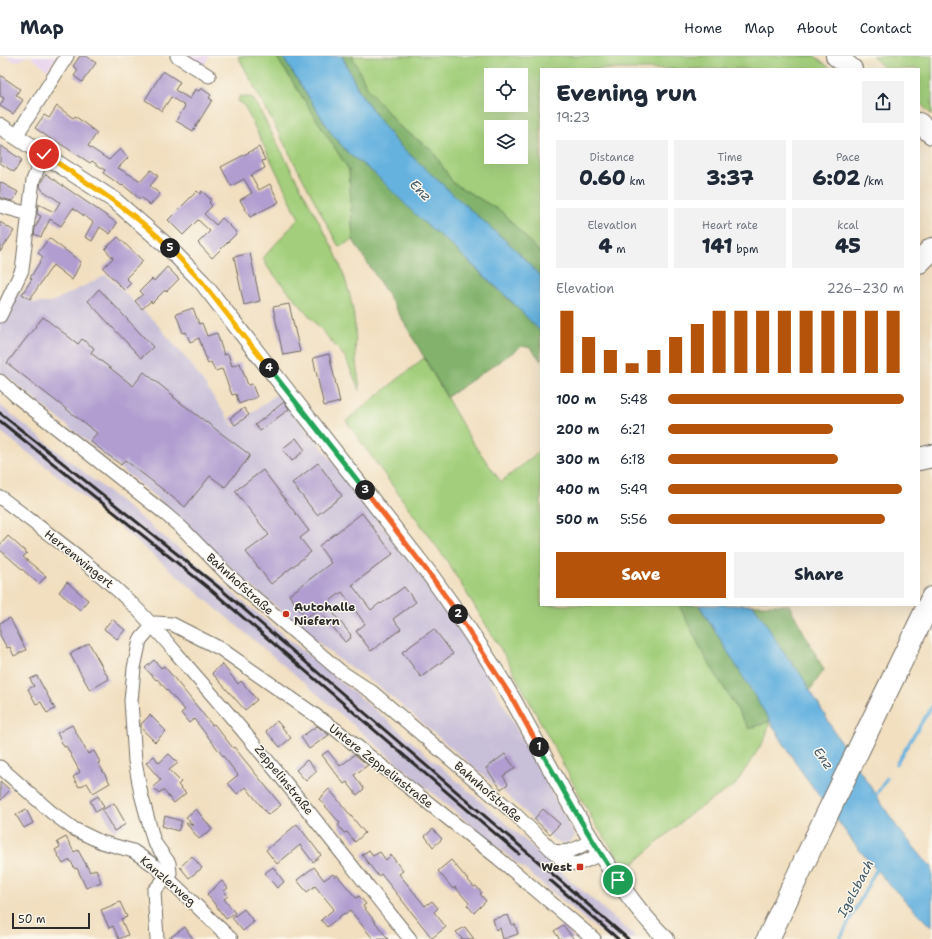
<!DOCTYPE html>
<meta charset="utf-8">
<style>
body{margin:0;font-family:"Shantell Sans",sans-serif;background:#f2f2f3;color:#1f2937;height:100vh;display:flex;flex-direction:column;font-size:15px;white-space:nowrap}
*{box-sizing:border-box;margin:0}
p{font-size:13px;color:#747a83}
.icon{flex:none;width:22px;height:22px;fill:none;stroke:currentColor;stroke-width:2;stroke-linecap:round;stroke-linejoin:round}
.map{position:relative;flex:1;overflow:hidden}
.side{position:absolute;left:540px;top:12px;width:380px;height:538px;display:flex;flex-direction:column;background:#fff;border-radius:0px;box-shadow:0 4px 16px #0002}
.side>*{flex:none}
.fabs{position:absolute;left:484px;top:12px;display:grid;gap:8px}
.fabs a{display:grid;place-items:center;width:44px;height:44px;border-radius:0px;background:#fff;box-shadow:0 4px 16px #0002;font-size:20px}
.scale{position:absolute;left:12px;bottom:10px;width:78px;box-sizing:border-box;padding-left:4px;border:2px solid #2b2b2b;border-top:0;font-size:11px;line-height:14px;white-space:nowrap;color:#2b2b2b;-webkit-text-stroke:3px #fbf7ec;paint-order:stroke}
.pin{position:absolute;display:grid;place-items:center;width:34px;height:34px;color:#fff;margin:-17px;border:2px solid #fff;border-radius:50%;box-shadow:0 1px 4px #0007}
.km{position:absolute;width:20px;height:20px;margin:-10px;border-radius:50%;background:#222;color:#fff;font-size:11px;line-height:20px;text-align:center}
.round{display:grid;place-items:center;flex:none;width:42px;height:42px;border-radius:0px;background:#f2f2f3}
.head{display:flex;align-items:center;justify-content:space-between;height:68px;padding:0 16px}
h1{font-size:22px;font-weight:800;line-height:30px}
.stats{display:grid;grid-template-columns:repeat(3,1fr);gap:6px;height:68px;padding:4px 16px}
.stats div{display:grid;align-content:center;border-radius:0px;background:#f2f2f3;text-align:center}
.stats b{font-size:20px;font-weight:800}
.stats small{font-size:11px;font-weight:400}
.stats p{font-size:11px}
.chart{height:112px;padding:8px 16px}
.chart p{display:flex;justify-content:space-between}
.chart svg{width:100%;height:72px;margin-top:4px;stroke:#b45309;stroke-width:6}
.cta{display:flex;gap:8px;margin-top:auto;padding:8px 16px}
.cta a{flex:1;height:46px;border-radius:0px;background:#b45309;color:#fff;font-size:16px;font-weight:800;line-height:46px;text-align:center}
.cta a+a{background:#f2f2f3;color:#1f2937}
ul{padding:0 16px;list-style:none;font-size:13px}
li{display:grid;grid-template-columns:64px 48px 1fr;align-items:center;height:30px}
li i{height:10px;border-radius:5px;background:#b45309}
header{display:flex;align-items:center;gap:24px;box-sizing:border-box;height:56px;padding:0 20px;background:#fff;border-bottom:1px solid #e0e1e3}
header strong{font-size:19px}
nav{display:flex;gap:22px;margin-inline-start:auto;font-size:14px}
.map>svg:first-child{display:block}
.built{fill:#e7d2ef}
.industrial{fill:#c8bfd8}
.green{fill:#a3cf7c;stroke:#677d54;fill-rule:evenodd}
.forest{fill:#82b26c;stroke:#566e4c}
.water{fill:#66b2df;stroke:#486e85}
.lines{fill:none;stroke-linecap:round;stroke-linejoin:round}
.stream{stroke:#66b2df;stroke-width:3}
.building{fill:#b19dd0}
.minor-casing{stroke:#706a5f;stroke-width:15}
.tertiary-casing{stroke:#706a5f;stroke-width:18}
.primary-casing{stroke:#706a5f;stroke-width:22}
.motorway-casing{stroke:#706a5f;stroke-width:24}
.minor{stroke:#fff;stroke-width:13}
.tertiary{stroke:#fff;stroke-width:16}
.primary{stroke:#fff;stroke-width:20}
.motorway{stroke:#fff;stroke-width:22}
.rail{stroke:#2b2b2b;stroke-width:3}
.split-1-casing{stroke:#fff;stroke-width:8}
.split-2-casing{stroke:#fff;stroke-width:8}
.split-3-casing{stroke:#fff;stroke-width:8}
.split-4-casing{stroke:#fff;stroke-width:8}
.split-5-casing{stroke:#fff;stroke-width:8}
.split-6-casing{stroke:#fff;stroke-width:8}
.split-1{stroke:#22a559;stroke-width:5}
.split-2{stroke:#f0652b;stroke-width:5}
.split-3{stroke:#f0652b;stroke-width:5}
.split-4{stroke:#22a559;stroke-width:5}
.split-5{stroke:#f5b400;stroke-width:5}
.split-6{stroke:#f5b400;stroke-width:5}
.poi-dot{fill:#c8321e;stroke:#fbf7ec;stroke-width:1.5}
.labels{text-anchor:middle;stroke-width:3;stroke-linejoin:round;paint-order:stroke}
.street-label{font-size:12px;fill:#2b2b2b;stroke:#fbf7ec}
.poi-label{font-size:12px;font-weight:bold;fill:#2b2b2b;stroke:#fbf7ec;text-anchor:start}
.water-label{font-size:13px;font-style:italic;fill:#405a6a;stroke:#fbf7ec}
</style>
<header>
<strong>Map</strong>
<nav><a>Home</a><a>Map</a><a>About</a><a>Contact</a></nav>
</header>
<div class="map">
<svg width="932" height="883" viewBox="0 0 932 883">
<rect width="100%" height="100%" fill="#fbf7ec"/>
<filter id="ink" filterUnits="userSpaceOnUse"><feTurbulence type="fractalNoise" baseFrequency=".025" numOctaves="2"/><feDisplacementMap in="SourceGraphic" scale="8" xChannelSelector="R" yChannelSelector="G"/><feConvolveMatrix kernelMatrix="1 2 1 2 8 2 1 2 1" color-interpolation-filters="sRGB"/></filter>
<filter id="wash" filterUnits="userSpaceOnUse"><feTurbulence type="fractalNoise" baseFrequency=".012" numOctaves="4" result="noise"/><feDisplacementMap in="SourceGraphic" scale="16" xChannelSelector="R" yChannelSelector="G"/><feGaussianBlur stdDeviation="0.9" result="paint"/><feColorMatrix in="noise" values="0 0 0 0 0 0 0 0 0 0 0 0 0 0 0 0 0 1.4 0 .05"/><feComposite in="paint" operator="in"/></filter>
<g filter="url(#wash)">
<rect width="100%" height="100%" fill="#f1dfc0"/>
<g class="built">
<path d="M6,0H29L15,6Z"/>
<path d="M29,0H57L48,14Z"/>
<path d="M182,0H209L202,13Z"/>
</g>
<g class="industrial">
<path d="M106,219L156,267L190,307L234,371L279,336L425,525L476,598L575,780L568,787L561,788L555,785L510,742L381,632L337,602L237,518L175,457L0,315V267L16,235L34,247H50Z"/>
<path d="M0,349L151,470L386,663L638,883H609L437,741L287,612L66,426L0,375Z"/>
</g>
<g class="green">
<path d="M238,0H276L349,114L353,184L339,191Z"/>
<path d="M352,0H815L831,13H541V198L502,156L453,127L432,94L400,71L368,33ZM491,19H521V49H491ZM491,71H521V101H491Z"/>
<path d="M872,0H932V59L919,46V13H885Z"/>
<path d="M240,40L253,42L333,192C344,217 353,243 355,271C356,282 355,293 356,304C356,315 360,324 360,335L345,301L268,212L263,202L299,162L244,49L238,45Z"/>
<path d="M424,302L471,384L501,426L541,394V549H679L704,599L749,673L770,665L765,683L735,729L693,756L627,813L595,768L508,605L447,505L346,365Z"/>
</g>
<g class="forest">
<path d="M276,0H282L332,78L349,98L374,117L421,163L450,188L538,271L541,276V305L531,292L522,290L447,341L391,244L353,184L349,114Z"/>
<path d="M342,0H352L368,33L400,71L432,94L453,127L502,156L541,198V221L514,192L466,150L395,85L360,37Z"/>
<path d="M679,549H699L737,610L770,665L749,673L704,599Z"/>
<path d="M753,549H789L824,614L810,634C801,620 791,607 781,593C771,579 763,563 753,549Z"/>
</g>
<g class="water">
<path d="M282,0H342L360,37L395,85L466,150L514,192L541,221V276L508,242L450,188L421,164L374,117L349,98L332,78Z"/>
<path d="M699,549H753L766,567L781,593L800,617L840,685L897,771L923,802L932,811V872L886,825L856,790L797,709Z"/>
</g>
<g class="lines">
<g class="stream">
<path d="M896,708L932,650"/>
<path d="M876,739L887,722"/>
<path d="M840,883L878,810"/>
</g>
</g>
<g id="blocks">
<g class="building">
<path d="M80,0H86L96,7L82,26L74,20L78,14L73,10Z"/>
<path d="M163,15L180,26L175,34L190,43L195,33L199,35L201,32L211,39L209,42L212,44L193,75L176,65L185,50L171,41L162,55L145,44Z"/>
<path d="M0,19L20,33L16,39L23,44L13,58L0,50L4,42L0,40Z"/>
<path d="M57,50L73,62L75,60L97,77L88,90L109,104L120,93L128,102L118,112L141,125L151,114L158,120L150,130L160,138L150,149L141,141L140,143L123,129L122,130L103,117L105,114L92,105L90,107L56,85L55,86L35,72L44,59L49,62Z"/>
<path d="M0,89L22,104L14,116L0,107Z"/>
<path d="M259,91L265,104L262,105L265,112L251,119L259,134L270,128L279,146L250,161L240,144L252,137L244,123L231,130L221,111Z"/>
<path d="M46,118L117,167L110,178L100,171L92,185L85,181L93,166L73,152L61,170L50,163L41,181L34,178L35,172L41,160L37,158L38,148L54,156L60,146L42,134V133L40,131L41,126Z"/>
<path d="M0,126L18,136L13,145L0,142Z"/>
<path d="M197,135L200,138L202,135L211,144L209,146L212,150L204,158L216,169L222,162L237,177L212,202L198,187L210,175L198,164L183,179L168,164Z"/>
<path d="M0,166L14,175L0,196Z"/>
<path d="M118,181L143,205L126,222L131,227L124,234L103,212L113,202L105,193Z"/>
<path d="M49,182L81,206L72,224L53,209L30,243L22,238L32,223L30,222L43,201L38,197Z"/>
<path d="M250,197L260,245L244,249L234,201Z"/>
<path d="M167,211L179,223L166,236L165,234L152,247L151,245L142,253L135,245L143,238L140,235L152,223L154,225Z"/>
<path d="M99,233L153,291L141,302L88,245Z"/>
<path d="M289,248L300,296L283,299L273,251Z"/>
<path d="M193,252L199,268L202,267L207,280L217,277L224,299L228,298L232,310L240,307L248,329L252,328L257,341L239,348L236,338L232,339L222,313L215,315L211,306L208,308L199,282L190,286L186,276L183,277L176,258Z"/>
<path d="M43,261L78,288L82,283L94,292L91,297L133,330L144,316L174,340L173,341L250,399L247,404L225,431L210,420L185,451L125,404L121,409L90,385L97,377L7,307Z"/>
<path d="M329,298L340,346L324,350L313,302Z"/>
<path d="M284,346L289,353L260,375L255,369Z"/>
<path d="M244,352L249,359L235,369L230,362Z"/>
<path d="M296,382L305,394L292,405L282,393Z"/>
<path d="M318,407L342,440L317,459L292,427Z"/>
<path d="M263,414L309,475L300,482L311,496L271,528L246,496L269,479L235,435Z"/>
<path d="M362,457L393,498L352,529L371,554L380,547L381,548L404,531L416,546L393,563L401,573L371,595L356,575L365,568L342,536L326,548L351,579L350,580L351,582L345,586L318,553L306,562L289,539L331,507L319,490Z"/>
<path d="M8,480L27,497L23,501L46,520L39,528L0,494V489Z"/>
<path d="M67,526L88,544L80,554L59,536Z"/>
<path d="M10,562L26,594L14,600L10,591L7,592L0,579V567Z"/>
<path d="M112,563L125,574L117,583L104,573Z"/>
<path d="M434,573L453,598L421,621L402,596Z"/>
<path d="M89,587L109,623L90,634L70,598Z"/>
<path d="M154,604L161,612L164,610L170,617L212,669L214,668L233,692L234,691L281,749L268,759L246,731L237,738L228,727L238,719L194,663L189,667L181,657L185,654L157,623L156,624L145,612Z"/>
<path d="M222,608L238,628L241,625L257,644L245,654L212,617Z"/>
<path d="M37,620L55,653L47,657L41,646L36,648L28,633L34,630L30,623Z"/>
<path d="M150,659L166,675L155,686L141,672V668Z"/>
<path d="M277,665L291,682L280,691L266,675Z"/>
<path d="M72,669L88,698L94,695L100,706L98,707L110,727L93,737L87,727L79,731L73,721L80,716L66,690L64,691L57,677Z"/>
<path d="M317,670L329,679L309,693L301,681Z"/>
<path d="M328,695L340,710L351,702L354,698L368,709L354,719L364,733L357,739L347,726L344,728L322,699Z"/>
<path d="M169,698L178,707L169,714L181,726L178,729L186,737L174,747L163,734L159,737L153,731L161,724L146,707L154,700L159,707Z"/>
<path d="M505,698L515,712L503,720L508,728L501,733L486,712Z"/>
<path d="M307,704L317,715L306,725L296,714Z"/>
<path d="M0,725L10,734L0,745Z"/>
<path d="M329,733L365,777L355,786L347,776L344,777L338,769L340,767L319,743Z"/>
<path d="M98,740L104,751L96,756L90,745Z"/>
<path d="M114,747L126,768L114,775L102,754Z"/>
<path d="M26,753L33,767L24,772L16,759Z"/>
<path d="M196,753L212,773L199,783L186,767L193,769L186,761Z"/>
<path d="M543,753L560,768L550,778L534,763Z"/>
<path d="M165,760L182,765L178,775L162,770Z"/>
<path d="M297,768L321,799L313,806L300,789L277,808L266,794Z"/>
<path d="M433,773L442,783L433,791L425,780Z"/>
<path d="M66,781L74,796L78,794L90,816L96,813L101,826L86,832L77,812L75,813L70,804L63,808L55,794L60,791L57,786Z"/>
<path d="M369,794L373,800L380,796L386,804L391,799L403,815L399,818L425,850L432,845L438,852L434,856L446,871L432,882L381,818L378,820L362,799Z"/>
<path d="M192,800L202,812L189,822L180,811Z"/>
<path d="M451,804L474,831L476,830L482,837L480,838L486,845L474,857L467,849L469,847L455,831L453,833L438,815Z"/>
<path d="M273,811L284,826L277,832L265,817Z"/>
<path d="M314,811L324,824L333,818L335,821L337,819L356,842L359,840L366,848L363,850L388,883H373L350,854L345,858L344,857L327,871L321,864L334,853L315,830L307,836L297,824Z"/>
<path d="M222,825L228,832L224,835L228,840L224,843L235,857L226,863L207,838Z"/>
<path d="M120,846L127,861L121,863L128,879L119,883L113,870L109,872L101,854Z"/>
<path d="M244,853L254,866L243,875L232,862Z"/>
<path d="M508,859L512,869L515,868L518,878L503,883L500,872L496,874L493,863Z"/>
<path d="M563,869L569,877L574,883H560L554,875Z"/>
<path d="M185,871L193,883H168Z"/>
<path d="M465,871L474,883H462L456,876Z"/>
</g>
</g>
</g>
<g filter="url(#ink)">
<use href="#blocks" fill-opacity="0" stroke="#706a5f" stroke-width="1"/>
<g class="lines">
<g class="minor-casing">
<g id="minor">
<path d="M177,0L209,20"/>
<path d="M16,80L67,0"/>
<path d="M0,150L29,158"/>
<path d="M0,260L22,214L33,124L44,98"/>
<path d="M0,325L16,340L163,456L183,473L228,519L340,615L372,636L516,759L563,805C577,812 587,804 600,798"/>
<path d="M0,441C44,475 90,507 130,546C156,571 177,599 201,626C274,709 341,797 410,883"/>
<path d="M0,711L51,756L74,773L101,786L133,795L155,810L231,883"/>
<path d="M552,795C570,798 576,793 592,784"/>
<path d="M157,883L154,835L170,817L169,807L154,786L141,738L135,705L131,645L134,612L140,584L155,567L172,568L221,593L335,673L498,802L594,883"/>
</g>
</g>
<g class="tertiary-casing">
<path id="tertiary" d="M0,70L114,144L167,190L202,226L431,520C460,560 488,601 513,644C545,701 574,760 611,814C627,839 645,863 666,883"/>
</g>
<g class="primary-casing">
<g id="primary">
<path d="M836,0L852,13"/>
<path d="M919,67L932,78"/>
</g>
</g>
<g class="motorway-casing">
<g id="motorway">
<path d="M919,206L932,193"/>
<path d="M919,403L932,400"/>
<path d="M768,883L816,781L932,542"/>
</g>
</g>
<use href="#minor" class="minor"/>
<use href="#tertiary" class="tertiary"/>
<use href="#primary" class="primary"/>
<use href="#motorway" class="motorway"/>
<g class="rail">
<path d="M0,357L216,529L628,883"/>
<path d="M0,365L211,534L519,798"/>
<path d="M550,824L618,883"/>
</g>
</g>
</g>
<g class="lines" filter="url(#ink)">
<g class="split-1-casing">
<path id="split-1" d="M539,691C564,736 589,781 618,824"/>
</g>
<g class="split-2-casing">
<path id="split-2" d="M458,558L512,642L539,691"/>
</g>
<g class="split-3-casing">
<path id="split-3" d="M365,434L431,520L458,558"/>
</g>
<g class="split-4-casing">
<path id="split-4" d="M269,312L365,434"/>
</g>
<g class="split-5-casing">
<path id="split-5" d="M170,192L202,226L269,312"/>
</g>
<g class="split-6-casing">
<path id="split-6" d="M44,98C88,127 133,155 170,192"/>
</g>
<use href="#split-1" class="split-1"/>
<use href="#split-2" class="split-2"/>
<use href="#split-3" class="split-3"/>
<use href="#split-4" class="split-4"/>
<use href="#split-5" class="split-5"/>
<use href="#split-6" class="split-6"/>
</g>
<g class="poi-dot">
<circle cx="286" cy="558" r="4"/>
<rect x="576" y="807" width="8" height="8" rx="2"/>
</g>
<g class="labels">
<g class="street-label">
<text transform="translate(79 503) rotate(39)" y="4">Herrenwingert</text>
<text transform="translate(240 528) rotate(42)" y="4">Bahnhofstraße</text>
<text transform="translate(381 710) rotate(38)" y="4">Untere Zeppelinstraße</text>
<text transform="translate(284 724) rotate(51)" y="4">Zeppelinstraße</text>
<text transform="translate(488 736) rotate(41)" y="4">Bahnhofstraße</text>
<text transform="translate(168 825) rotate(41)" y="4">Kanzlerweg</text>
</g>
<g class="poi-label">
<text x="294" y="555">Autohalle<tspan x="294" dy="14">Niefern</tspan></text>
<text x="572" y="815" text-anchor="end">West</text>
</g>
<g class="water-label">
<text transform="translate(421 134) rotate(44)" y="5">Enz</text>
<text transform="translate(824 702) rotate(54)" y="5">Enz</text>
<text transform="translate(855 832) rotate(-62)" y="5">Igelsbach</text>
</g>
</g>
</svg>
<div class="fabs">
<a><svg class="icon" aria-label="locate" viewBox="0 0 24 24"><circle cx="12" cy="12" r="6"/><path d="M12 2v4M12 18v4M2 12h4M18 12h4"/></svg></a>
<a><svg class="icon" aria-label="layers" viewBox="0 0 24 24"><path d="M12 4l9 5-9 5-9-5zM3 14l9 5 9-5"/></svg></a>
</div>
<div class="scale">50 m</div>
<div class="pin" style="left:618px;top:824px;background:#1e9e55"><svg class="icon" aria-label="arrive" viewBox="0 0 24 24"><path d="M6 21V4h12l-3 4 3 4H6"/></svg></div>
<div class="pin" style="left:44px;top:98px;background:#d93025"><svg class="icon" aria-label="check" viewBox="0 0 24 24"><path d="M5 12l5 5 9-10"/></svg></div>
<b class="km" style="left:539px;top:691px">1</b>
<b class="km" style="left:458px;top:558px">2</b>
<b class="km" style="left:365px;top:434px">3</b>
<b class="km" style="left:269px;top:312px">4</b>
<b class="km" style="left:170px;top:192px">5</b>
<section class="side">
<div class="head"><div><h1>Evening run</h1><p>19:23</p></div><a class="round"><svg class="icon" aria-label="share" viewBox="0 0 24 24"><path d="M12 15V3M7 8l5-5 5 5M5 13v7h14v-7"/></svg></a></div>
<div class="stats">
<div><p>Distance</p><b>0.60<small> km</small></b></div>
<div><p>Time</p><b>3:37</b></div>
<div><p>Pace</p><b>6:02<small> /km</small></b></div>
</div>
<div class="stats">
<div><p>Elevation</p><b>4<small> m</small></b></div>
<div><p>Heart rate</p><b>141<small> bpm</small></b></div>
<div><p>kcal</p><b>45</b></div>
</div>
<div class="chart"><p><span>Elevation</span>226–230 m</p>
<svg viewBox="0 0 160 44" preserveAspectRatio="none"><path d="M5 44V6M15 44V22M25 44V30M35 44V38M45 44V30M55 44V22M65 44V14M75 44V6M85 44V6M95 44V6M105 44V6M115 44V6M125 44V6M135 44V6M145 44V6M155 44V6"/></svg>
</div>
<ul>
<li><b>100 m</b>5:48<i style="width:100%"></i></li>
<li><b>200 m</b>6:21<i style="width:70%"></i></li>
<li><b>300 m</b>6:18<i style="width:72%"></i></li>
<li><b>400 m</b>5:49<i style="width:99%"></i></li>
<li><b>500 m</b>5:56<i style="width:92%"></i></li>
</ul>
<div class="cta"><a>Save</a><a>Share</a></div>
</section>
</div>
